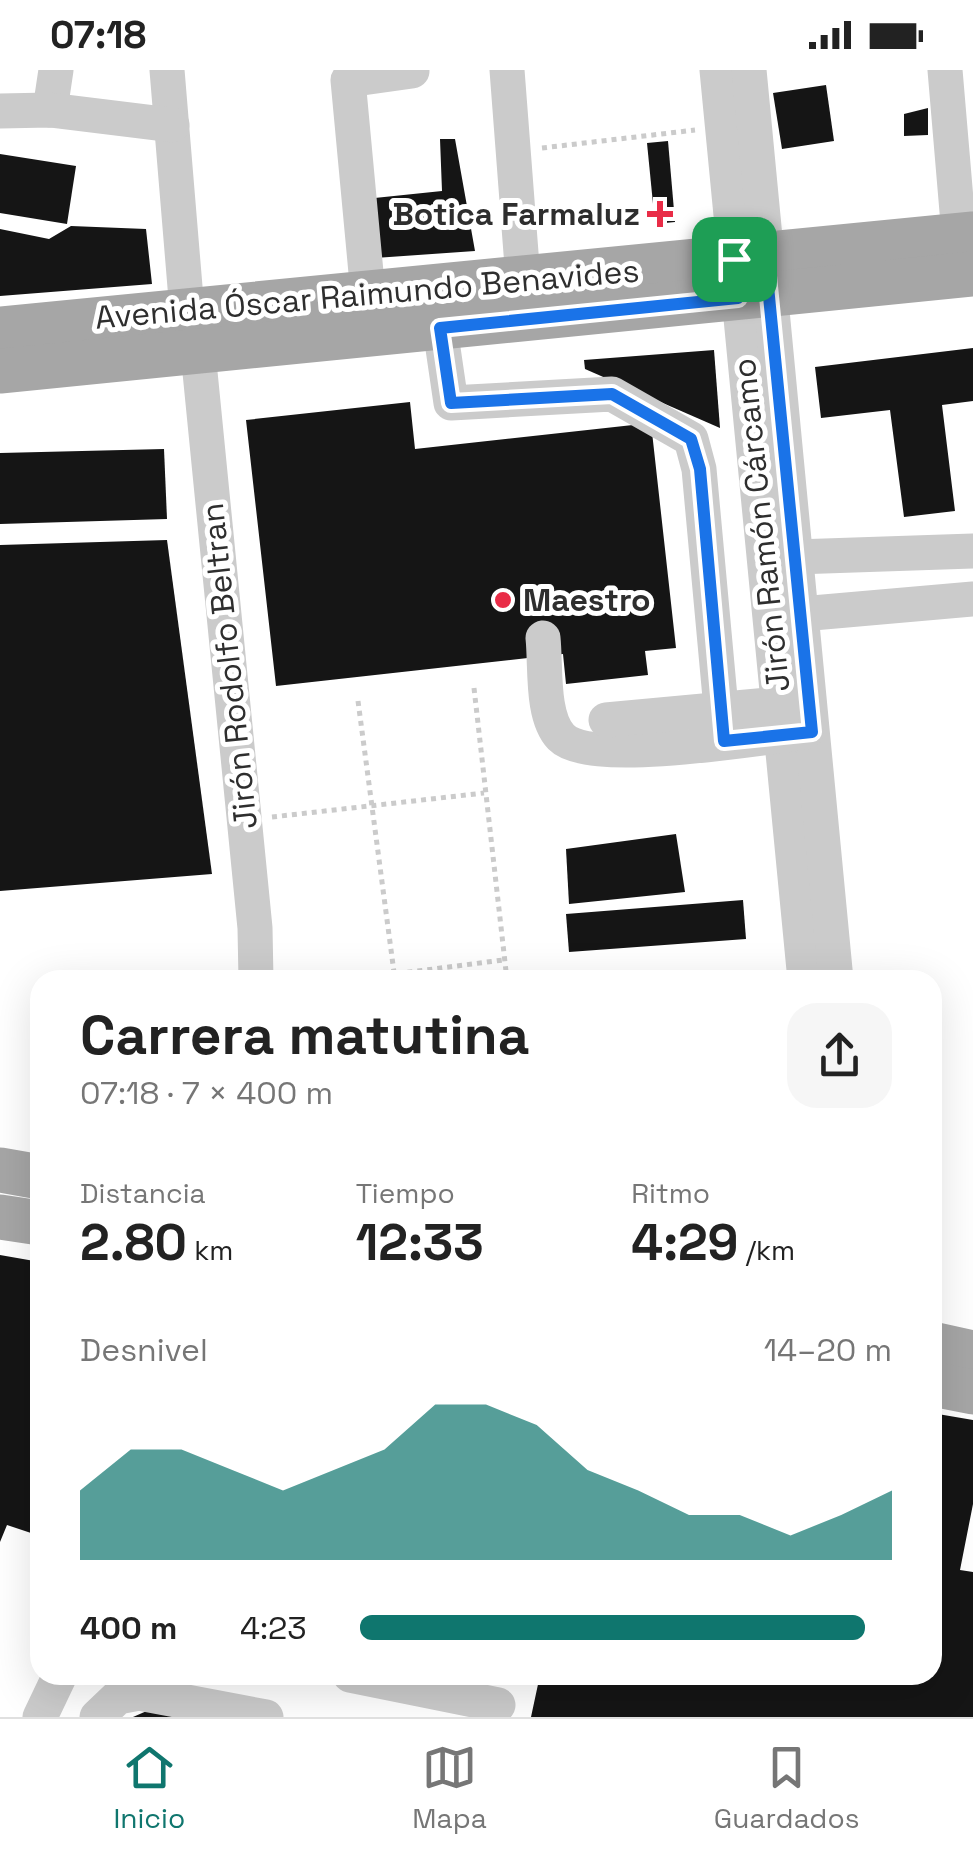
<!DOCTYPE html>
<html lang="es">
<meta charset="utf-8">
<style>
body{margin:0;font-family:"Space Grotesk",sans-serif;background:#f6f6f6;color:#222;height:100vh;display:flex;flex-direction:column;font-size:38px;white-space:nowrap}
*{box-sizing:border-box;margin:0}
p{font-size:32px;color:#767676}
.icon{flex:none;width:55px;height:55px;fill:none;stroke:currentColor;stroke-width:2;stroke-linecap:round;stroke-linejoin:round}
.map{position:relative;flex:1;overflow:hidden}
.drawer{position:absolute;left:30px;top:900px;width:912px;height:715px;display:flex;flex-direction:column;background:#fff;border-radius:30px;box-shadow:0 10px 40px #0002}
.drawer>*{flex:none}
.pin{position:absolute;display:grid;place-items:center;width:85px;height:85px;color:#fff;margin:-42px;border-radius:20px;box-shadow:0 5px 15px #0006}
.round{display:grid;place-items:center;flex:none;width:105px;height:105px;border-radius:30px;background:#f6f6f6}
.head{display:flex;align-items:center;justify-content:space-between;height:170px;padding:0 50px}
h1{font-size:55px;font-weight:600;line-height:75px}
.metrics{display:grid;grid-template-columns:repeat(3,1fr);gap:15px;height:170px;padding:10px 50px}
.metrics div{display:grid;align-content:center}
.metrics b{font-size:50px;font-weight:600}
.metrics small{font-size:28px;font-weight:400}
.metrics p{font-size:28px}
.chart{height:280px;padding:20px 50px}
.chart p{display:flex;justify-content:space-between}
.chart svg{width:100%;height:180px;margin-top:10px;fill:#0f766e;opacity:.7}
ul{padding:0 50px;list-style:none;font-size:32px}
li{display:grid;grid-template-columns:160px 120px 1fr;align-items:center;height:75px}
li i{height:25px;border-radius:12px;background:#0f766e}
.status{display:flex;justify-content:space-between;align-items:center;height:70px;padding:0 50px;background:#fff;direction:ltr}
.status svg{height:28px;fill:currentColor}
.tabs{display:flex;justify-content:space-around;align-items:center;height:140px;border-top:2px solid #e0e0e0;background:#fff;font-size:28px;color:#767676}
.tabs a{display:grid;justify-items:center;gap:5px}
.tabs .on{color:#0f766e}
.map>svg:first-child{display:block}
.building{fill:#151515}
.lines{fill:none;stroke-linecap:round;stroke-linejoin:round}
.path{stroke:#cbcbcb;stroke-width:5;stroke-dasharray:5 5;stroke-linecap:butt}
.minor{stroke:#cbcbcb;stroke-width:35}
.major{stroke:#a6a6a6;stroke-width:45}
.route-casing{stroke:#fff;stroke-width:20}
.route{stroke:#1a73e8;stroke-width:12}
.poi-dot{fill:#e92c47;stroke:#fff;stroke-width:4}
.labels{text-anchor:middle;stroke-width:10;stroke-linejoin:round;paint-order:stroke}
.poi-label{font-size:32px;font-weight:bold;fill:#2e2e2e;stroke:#fff;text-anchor:end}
.street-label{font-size:32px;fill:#2e2e2e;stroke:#fff}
</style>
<div class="status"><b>07:18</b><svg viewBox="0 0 49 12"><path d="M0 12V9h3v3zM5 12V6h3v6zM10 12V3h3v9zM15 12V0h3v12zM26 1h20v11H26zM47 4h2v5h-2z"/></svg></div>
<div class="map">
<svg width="973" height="1647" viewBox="0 0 973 1647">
<rect width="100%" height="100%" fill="#fff"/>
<g class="building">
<path d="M826,15L834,71L782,79L773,23Z"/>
<path d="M928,38V65L904,66V44Z"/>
<path d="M440,69H455L475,181L375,188L365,129L442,121Z"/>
<path d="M668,71L675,152L655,154L647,73Z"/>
<path d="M0,84L76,96L67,154L0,143Z"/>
<path d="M71,156L146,159L152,214L0,226V159L49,169Z"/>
<path d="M973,278V331L942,335L955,441L904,447L890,340L821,348L815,297Z"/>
<path d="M714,280L720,358L585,299L584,290Z"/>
<path d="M410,332L415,379L651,353L676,578L645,581L648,605L566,614L563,584L276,616L246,350Z"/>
<path d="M164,379L167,449L0,454V383Z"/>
<path d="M167,470L212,804L0,821V475Z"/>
<path d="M676,764L685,822L569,834L566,779Z"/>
<path d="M743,830L746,869L569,882L566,844Z"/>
<path d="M0,1185L40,1192V1466L7,1455L0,1472Z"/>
<path d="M932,1343L973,1350V1434L960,1500L973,1502V1647H531L540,1605H932Z"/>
<path d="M149,1640L176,1647H133Z"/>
</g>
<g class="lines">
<g class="path">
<path d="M542,78L695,60"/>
<path d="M474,618L507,910"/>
<path d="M358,631L395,910"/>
<path d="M272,747L484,723"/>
<path d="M348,910L503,890"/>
</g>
<g class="minor">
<path d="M167,0L187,241"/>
<path d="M507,0L523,209"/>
<path d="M717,0L805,910"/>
<path d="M749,0L836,910"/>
<path d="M945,0L959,165"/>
<path d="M50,40L56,0"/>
<path d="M0,41L50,40L172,55"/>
<path d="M368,224L348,10L412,1"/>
<path d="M440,258L451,333L612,324L691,369L699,399L724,671"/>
<path d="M198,282L255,858L256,910"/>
<path d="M795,487L973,481"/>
<path d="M801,544L973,529"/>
<path d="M543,568C546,596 541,646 561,667C589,696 761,668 806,662"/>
<path d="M606,650L799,632"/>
<path d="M350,1605L498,1635"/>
<path d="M40,1647L60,1605"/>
<path d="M97,1647L118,1627L139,1623L266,1647"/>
</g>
<g class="major">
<path d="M0,259L973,164"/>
<path d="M0,301L973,204"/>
<path d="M0,1100L40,1107"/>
<path d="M0,1147L40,1153"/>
<path d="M932,1274L973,1283"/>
<path d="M932,1314L973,1322"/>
</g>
</g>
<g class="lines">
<g class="route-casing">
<path id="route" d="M765,186L812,662L724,671L700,399L691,369L612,324L451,333L440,258L738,228L734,189Z"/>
</g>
<use href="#route" class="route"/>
</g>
<g class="poi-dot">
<path d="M655 129h10v10h10v10h-10v10h-10v-10h-10v-10h10z"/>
<circle cx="503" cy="530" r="10"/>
</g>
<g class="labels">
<g class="poi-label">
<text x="640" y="155">Botica Farmaluz</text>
<text x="523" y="541" text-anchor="start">Maestro</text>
</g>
<g class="street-label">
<text transform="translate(367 224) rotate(-5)" y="11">Avenida Óscar Raimundo Benavides</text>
<text transform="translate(761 455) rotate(-96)" y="11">Jirón Ramón Cárcamo</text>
<text transform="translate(229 596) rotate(-96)" y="11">Jirón Rodolfo Beltran</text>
</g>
</g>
</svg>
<div class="pin" style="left:734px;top:189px;background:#1e9e55"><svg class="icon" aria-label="arrive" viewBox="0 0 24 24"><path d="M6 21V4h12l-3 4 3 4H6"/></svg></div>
<section class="drawer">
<div class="head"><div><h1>Carrera matutina</h1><p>07:18 · 7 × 400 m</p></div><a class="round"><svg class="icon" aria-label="share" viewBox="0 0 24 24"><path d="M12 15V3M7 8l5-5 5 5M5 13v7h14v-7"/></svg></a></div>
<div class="metrics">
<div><p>Distancia</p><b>2.80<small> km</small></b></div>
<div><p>Tiempo</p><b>12:33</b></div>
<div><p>Ritmo</p><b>4:29<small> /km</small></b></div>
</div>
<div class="chart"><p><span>Desnivel</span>14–20 m</p>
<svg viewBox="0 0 160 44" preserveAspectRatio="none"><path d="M0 44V27L10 17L20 17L30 22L40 27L50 22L60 17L70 6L80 6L90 11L100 22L110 27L120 33L130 33L140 38L150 33L160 27V44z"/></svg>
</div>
<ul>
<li><b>400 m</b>4:23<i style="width:95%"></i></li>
</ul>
</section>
</div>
<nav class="tabs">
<a class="on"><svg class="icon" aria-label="home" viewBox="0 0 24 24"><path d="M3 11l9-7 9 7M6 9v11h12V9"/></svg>Inicio</a>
<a><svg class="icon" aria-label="map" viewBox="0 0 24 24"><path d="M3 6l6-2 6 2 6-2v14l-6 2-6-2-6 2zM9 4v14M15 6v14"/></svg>Mapa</a>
<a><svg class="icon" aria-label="saved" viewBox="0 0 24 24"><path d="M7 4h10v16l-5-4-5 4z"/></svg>Guardados</a>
</nav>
